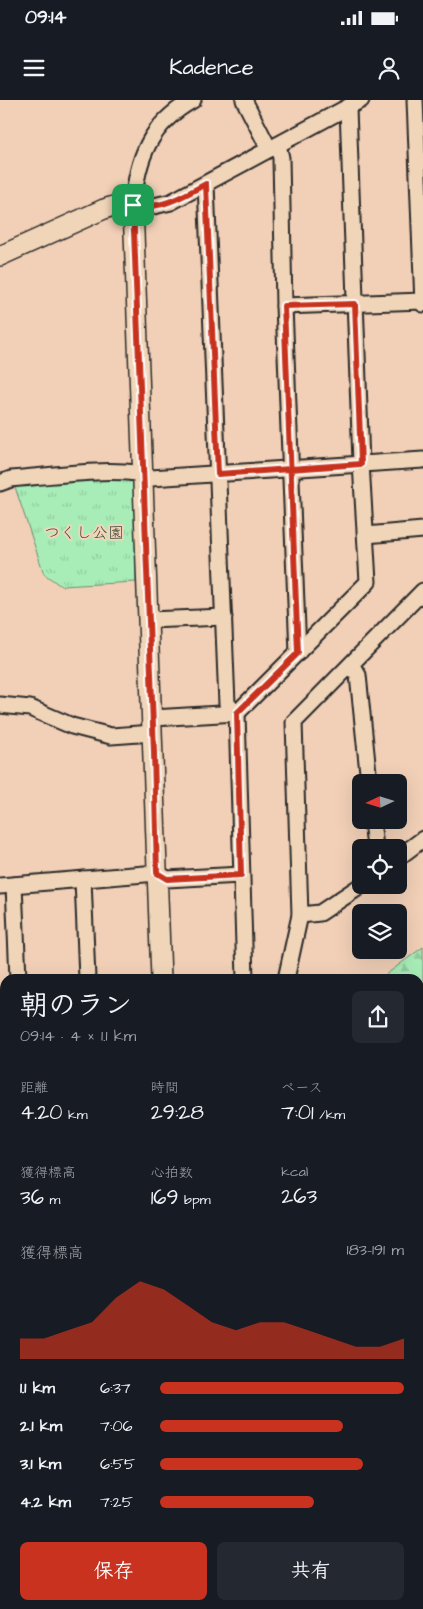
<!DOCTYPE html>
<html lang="ja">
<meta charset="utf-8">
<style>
body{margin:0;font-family:"Architects Daughter","Klee One",sans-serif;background:#242831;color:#f1f3f6;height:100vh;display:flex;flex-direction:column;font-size:19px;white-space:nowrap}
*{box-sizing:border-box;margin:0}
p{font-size:16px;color:#9ea1a6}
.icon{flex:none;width:28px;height:28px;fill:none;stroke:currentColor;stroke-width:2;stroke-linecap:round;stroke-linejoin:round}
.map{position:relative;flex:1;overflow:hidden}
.details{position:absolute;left:0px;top:874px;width:424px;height:636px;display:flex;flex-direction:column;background:#171b24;border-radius:15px 15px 0 0;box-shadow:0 5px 20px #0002}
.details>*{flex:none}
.needle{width:32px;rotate:266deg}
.controls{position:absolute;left:352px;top:674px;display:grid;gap:10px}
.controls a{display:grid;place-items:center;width:55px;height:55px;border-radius:8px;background:#171b24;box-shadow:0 5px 20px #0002;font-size:25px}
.pin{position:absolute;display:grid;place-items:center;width:42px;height:42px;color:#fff;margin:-21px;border-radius:10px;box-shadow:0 2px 8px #0006}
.round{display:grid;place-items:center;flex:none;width:52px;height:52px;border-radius:8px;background:#242831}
.overview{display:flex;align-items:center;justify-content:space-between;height:85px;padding:0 20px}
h1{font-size:28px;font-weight:600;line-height:38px}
.figures{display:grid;grid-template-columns:repeat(3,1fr);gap:8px;height:85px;padding:5px 20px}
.figures div{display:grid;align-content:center}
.figures b{font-size:21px;font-weight:600}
.figures small{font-size:14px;font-weight:400}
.figures p{font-size:14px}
.chart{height:140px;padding:10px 20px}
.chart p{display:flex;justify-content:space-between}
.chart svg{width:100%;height:90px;margin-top:5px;fill:#c8321e;opacity:.7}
.cta{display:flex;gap:10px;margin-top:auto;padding:10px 20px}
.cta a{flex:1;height:58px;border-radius:8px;background:#c8321e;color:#fff;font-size:20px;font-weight:600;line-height:58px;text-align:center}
.cta a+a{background:#242831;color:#f1f3f6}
ul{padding:0 20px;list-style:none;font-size:16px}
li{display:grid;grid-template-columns:80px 60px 1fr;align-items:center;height:38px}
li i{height:12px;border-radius:6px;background:#c8321e}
.status{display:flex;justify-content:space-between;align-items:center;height:35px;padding:0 25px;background:#171b24;direction:ltr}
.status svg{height:14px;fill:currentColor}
header{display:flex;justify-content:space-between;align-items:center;height:65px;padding:0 20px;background:#171b24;font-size:22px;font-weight:600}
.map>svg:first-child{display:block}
.built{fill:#e9c2af}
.forest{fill:url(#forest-firs);stroke:#6a8c72}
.park{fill:url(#park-tufts);stroke:#6a8c72}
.pitch{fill:#a8edb8;stroke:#6a8c72}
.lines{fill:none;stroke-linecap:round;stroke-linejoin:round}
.minor-casing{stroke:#2b2b2b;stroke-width:19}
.tertiary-casing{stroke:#2b2b2b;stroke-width:22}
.minor{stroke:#f1d5b8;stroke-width:15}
.tertiary{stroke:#f1d5b8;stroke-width:19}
.route-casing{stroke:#fff;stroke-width:10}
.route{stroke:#c8321e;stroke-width:6}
.labels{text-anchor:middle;stroke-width:4;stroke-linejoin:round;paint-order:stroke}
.park-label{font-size:16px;fill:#3e4840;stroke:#f1d5b8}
</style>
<div class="status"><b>09:14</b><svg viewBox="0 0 49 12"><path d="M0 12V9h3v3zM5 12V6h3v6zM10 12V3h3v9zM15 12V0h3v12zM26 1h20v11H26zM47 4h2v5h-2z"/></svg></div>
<header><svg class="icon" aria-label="menu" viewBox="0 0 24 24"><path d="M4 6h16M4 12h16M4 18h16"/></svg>Kadence<svg class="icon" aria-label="person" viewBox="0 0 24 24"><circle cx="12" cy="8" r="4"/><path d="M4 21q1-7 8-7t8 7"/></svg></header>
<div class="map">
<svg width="423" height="1509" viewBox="0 0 423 1509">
<defs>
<pattern id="forest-firs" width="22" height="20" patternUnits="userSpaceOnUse" patternTransform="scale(1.25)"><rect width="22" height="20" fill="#a8edb8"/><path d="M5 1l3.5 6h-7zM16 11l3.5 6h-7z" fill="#91cb9e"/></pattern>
<pattern id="park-tufts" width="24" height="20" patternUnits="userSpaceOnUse" patternTransform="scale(1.25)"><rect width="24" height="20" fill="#a8edb8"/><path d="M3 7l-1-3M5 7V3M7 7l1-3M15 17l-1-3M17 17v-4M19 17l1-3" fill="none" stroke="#91cb9e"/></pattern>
</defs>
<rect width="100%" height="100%" fill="#f2d0b7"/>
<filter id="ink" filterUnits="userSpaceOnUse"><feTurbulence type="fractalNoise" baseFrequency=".02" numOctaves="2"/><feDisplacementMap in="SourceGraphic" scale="10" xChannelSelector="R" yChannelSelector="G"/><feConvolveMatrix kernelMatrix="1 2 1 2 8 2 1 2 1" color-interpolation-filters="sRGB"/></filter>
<g filter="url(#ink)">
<path class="built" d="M419,1152H423V1509H320V1505H419Z"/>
<path class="forest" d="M423,847V1080L419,1046V879H380Z"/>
<path class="park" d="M134,376L136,482L61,486L44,474L14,384Z"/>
<rect class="pitch" x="419" y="1184" width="4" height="254"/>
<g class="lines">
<g class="minor-casing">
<g id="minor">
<path d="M193,0C150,24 137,58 133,105L145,108L171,102L361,0"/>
<path d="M244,0L269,49"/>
<path d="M415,0L423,204"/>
<path d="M278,45L281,58L284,206L298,553"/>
<path d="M206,84L227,604L237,613L245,879"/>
<path d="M284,206L423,201"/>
<path d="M0,383L11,379C42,377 128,364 151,378L423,360"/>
<path d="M366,435L423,430"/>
<path d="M149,520L224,517"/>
<path d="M351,565L358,575L369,682"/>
<path d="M0,605L30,608L72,626L111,636L153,633"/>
<path d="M153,618L237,613L368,482L361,363L348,8"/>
<path d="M372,720L375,748"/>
<path d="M399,757L423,739"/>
<path d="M83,779L87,879"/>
<path d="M14,785L18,879"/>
<path d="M0,786L157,773L167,779L241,775"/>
<path d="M300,815L320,813L362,785"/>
<path d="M286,879L300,815L294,622L423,491"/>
<path d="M0,989H5"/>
<path d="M419,1125H423"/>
<path d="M0,1219L5,1218"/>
<path d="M0,1455L5,1454"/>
<path d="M72,1505V1509"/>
</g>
</g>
<g class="tertiary-casing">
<g id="tertiary">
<path d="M0,156L104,109L120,104L133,105L161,879"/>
<path d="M0,1071L5,1069"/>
<path d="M197,1505L198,1509"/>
</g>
</g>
<use href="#minor" class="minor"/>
<use href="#tertiary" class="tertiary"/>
</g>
</g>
<g class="lines" filter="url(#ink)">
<g class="route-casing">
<path id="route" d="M133,105L154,652L157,773L167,779L241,775L237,613L298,553L284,206L355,204L361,364L218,374L206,84C183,96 160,111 133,105"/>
</g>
<use href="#route" class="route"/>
</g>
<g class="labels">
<g class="park-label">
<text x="84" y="438">つくし公園</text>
</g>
</g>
</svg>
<div class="controls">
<a><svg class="needle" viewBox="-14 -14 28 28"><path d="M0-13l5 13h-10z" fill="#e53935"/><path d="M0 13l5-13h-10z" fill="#9ea1a6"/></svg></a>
<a><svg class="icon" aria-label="locate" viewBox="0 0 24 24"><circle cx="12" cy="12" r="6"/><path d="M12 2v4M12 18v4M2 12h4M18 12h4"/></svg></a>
<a><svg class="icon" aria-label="layers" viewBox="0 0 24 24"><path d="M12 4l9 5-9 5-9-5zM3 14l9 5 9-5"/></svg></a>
</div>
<div class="pin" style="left:133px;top:105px;background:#1e9e55"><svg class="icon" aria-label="arrive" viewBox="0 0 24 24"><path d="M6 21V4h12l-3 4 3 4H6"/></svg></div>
<section class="details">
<div class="overview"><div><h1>朝のラン</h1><p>09:14 · 4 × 1.1 km</p></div><a class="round"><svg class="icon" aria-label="share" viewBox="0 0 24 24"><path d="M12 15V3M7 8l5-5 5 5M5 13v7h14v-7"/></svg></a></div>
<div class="figures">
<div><p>距離</p><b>4.20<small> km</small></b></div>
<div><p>時間</p><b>29:28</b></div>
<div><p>ペース</p><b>7:01<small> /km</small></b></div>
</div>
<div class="figures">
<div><p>獲得標高</p><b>36<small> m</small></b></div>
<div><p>心拍数</p><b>169<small> bpm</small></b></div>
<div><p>kcal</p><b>263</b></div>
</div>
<div class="chart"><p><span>獲得標高</span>183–191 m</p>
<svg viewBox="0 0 160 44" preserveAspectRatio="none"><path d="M0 44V34L10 34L20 30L30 26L40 14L50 6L60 10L70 18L80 26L90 30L100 26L110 26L120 30L130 34L140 38L150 38L160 34V44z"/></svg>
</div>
<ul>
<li><b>1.1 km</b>6:37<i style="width:100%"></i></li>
<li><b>2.1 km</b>7:06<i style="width:75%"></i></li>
<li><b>3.1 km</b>6:55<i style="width:83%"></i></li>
<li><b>4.2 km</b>7:25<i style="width:63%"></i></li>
</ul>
<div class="cta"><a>保存</a><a>共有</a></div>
</section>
</div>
